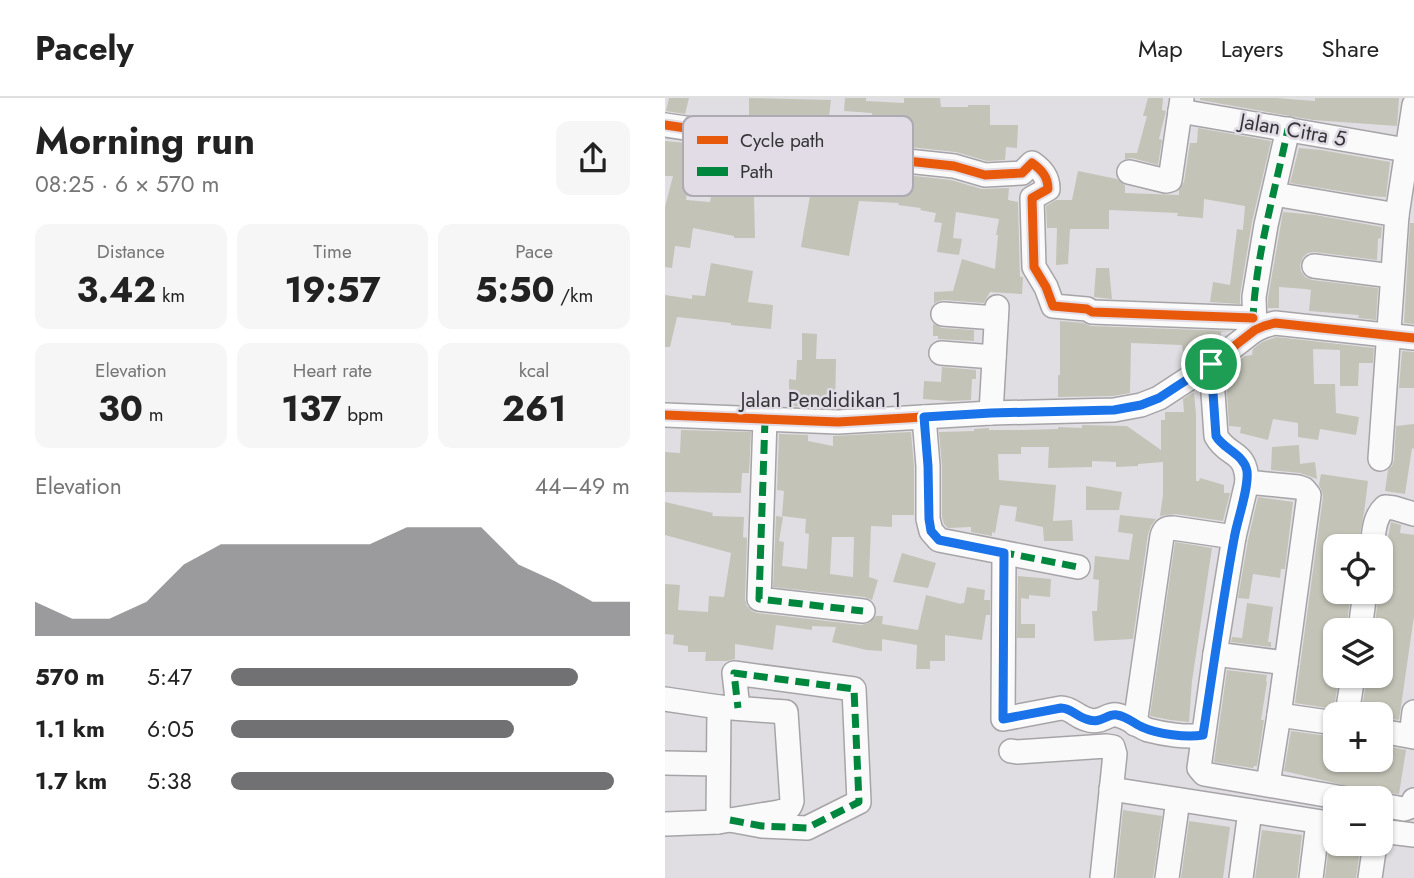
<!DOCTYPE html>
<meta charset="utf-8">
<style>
body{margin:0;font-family:Jost,sans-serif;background:#f6f6f6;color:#222;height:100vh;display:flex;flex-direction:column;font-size:26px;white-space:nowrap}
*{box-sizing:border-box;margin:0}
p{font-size:23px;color:#767676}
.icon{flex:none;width:38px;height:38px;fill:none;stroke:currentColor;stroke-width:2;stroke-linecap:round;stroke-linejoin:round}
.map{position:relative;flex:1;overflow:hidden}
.drawer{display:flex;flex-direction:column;background:#fff;width:665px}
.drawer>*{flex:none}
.fabs{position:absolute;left:658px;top:436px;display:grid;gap:14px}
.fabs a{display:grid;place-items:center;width:70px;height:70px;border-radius:14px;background:#fff;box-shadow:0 2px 5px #0004;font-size:35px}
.pin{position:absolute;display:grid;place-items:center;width:60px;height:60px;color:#fff;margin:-30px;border:4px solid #fff;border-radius:50%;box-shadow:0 2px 7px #0007}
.round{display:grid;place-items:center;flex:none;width:74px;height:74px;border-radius:14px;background:#f6f6f6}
.headline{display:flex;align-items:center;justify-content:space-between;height:119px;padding:0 35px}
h1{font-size:38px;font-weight:700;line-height:52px}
.stats{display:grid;grid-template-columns:repeat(3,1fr);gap:10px;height:119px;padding:7px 35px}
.stats div{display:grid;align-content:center;border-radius:14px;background:#f6f6f6;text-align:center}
.stats b{font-size:35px;font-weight:700}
.stats small{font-size:19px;font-weight:400}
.stats p{font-size:19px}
.chart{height:196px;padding:14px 35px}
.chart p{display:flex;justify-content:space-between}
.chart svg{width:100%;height:126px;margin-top:7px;fill:#717073;opacity:.7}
ul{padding:0 35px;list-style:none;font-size:23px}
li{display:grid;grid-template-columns:112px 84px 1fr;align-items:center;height:52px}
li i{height:18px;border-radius:9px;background:#717073}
header{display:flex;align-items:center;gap:42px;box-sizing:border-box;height:98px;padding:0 35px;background:#fff;border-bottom:2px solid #e0e0e0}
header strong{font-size:33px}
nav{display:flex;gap:38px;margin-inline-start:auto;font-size:24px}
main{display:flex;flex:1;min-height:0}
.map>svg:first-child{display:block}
.building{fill:#c3c3b7;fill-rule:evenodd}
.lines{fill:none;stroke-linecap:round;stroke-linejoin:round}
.minor-casing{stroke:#a6a4a7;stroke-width:26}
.minor{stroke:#fafafb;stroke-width:23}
.quiet{stroke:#00873e;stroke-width:7;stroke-dasharray:14 7;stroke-linecap:butt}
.cycleway-casing{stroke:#e1dce5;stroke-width:13}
.cycleway{stroke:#e8590c;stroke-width:9}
.route-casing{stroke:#fff;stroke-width:14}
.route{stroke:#1a73e8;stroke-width:9}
.labels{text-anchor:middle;stroke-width:5;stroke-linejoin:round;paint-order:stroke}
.street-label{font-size:21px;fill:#353437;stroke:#e1dce5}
.key{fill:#e1dce5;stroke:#adaab1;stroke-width:2}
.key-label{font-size:19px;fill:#353437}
</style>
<header>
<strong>Pacely</strong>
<nav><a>Map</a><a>Layers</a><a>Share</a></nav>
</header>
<main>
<section class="drawer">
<div class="headline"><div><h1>Morning run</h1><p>08:25 · 6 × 570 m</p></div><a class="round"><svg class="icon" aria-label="share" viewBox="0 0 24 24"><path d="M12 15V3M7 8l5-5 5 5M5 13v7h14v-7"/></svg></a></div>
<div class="stats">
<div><p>Distance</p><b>3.42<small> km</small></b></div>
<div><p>Time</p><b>19:57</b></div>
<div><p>Pace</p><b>5:50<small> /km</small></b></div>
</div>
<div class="stats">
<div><p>Elevation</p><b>30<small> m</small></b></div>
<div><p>Heart rate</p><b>137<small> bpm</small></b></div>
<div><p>kcal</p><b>261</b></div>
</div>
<div class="chart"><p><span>Elevation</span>44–49 m</p>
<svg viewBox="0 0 160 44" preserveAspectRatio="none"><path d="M0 44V32L10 38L20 38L30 32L40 19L50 12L60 12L70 12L80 12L90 12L100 6L110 6L120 6L130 19L140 25L150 32L160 32V44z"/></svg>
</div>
<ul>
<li><b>570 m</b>5:47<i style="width:87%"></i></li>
<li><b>1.1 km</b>6:05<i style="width:71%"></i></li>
<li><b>1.7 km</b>5:38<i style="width:96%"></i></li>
</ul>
</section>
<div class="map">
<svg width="749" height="780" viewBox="0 0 749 780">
<rect width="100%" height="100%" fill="#e1dee3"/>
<g class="building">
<path d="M4,0H24L20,16L1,13Z"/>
<path d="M84,0L166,2L164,19H161L160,30L84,24Z"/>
<path d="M180,0H201V3L239,5V0H275L276,9H303V7H325V27H353L352,50L341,49L340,62L322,63L291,54L245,49L243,48L244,39H220L215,37V24H207V15L179,13Z"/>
<path d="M483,0H498L497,12L501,13L494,41L497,42L493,67L467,60L460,61V55H472L482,18H478Z"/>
<path d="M535,0H611L650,3V0H734L732,28L648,22L535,2Z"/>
<path d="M533,30L606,43L587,124L575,197V206L545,204L548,184L565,187L572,131L578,132L580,108L539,101L538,120L512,118L513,115L444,112V131H405L403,166L391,167L392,130H382L381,108L391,102H407L413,73L452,81L460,87V95L514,97V92L519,84L525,45H532Z"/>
<path d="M0,43L32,46L25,73L21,102L45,104L52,68H50L53,49L104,54V67H100L99,84H96L95,99H89L90,140H69V138L28,130L25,150L10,148L7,170L0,169V109L8,78H0Z"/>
<path d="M634,50L656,52L725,64L721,99L705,98L625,85Z"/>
<path d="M199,66L214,67L241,77L286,82L317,91L344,90L343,102L353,104L355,179H358L357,196L325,194L319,205L279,202L273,203L269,206V194L288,193L297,161L330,171L333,137H331L334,121L291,114L288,140L297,141L294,157L272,154L277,125L269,124L271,115L255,112L256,110L233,107L234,105L194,103L184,158L136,149L148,81L198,90Z"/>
<path d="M618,114L650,117L717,129L716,140L713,141L712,162L650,154L643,155L638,159L635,167L636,173L640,179L647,182L713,190L711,222L693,220L694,217L644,213L646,192L641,191L614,189V210H603V200Z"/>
<path d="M745,125H749V226L739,225Z"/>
<path d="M46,165L88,173L83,204L108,207L106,231L66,227V225L12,219L5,249H0V197L27,201V197L40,198Z"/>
<path d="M431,170H444L447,201L429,199Z"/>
<path d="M395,223L418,225L426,228L566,233L556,234V240L521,265L519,260L517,247L466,245L465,295L448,298L393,299V277H395Z"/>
<path d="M268,226L277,230L309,232V243L273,241V238H268Z"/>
<path d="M137,235L152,236L151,261H171L170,310L124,308V281L131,282L132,262H137Z"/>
<path d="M611,239L709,250L708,265H694L693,288H675V252L648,251L649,286H670L671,315L694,319L691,337L655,331L653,342L633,339V325L608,321L603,342L575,335L576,329L564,328L561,276L566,277L571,264L580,258L587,257L588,251L597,244Z"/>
<path d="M737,253L749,254V290H734Z"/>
<path d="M277,269L311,272V281H307L306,302L285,303L258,301L259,283L276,284Z"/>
<path d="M527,295H529L531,316V383H534L535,380L559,387V395H565L558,423L510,416L495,418L498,397V364L473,366V368L451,369V364L427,363V369L383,370L384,349H356V356H333L334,382L391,387L388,423L407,422L408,443H379L378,429L350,423L352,409L335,407L330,435L327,434V438L306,434V429L283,430L279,426L277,419V368L274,334L309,333V331L324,330V332H358L393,331V329L417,330V327L462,328L496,352V322H500V314H519L518,301Z"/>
<path d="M749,326V351L747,350L740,396L720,393L723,372L727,368L729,362L731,328Z"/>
<path d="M16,332L86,334L84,375H77L76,395L0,394V354L15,355Z"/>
<path d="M246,334L249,369V417H227V429L206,428L204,479L213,482L207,502L200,499L108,489L111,418L118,419L114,443L119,444L117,468L142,471L144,436L140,435L141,421L117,418L119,393L112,392L114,336L143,337V343L168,348V338ZM167,439H189L188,479L165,476Z"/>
<path d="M634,347L635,366L650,364L652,381L635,375L606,372L607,349Z"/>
<path d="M656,376L703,383L699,415L693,446L670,443V494H686L681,532H670V578H674L669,611L630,605L658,399L657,393L654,387Z"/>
<path d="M421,388L457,394L454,412H421Z"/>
<path d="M593,399L628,404L620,471H616L615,480L588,476L584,501L573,500L583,442Z"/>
<path d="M0,404L48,415L47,418L79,419L78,439L82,440L80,501L82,508L87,513L92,515L196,527L204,525L211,518H218L217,526L253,532L261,497L296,506V505H299L302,489L320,492L319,502H325V517H321L317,542L280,537V563H265V571H251L252,547L217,541V553L202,552L167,544L171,529L147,528V532L111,527L108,552L70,546V561L62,563H40L41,554H23V548L8,546L9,537L0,536V486L15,487L13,512L43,514L44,498L59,499L66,455L0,437Z"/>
<path d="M455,417L491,421L486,428L483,436L468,541L429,543L427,513H432L434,482L428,481L430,458L464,462L468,436L453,434Z"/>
<path d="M726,424L736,427L735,435L749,437V518L734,622L716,619V616H696L702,578H716V532H709L714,494H716V458L721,450Z"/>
<path d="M510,444L547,450L527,583L524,624L505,622L485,618Z"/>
<path d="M237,455L271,465L263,490L228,484Z"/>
<path d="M353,478L386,481L385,499L364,497V501L356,500V526H370V540H352Z"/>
<path d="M582,505L608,509L603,544H606V549L566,544L567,539L577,540Z"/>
<path d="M562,572L602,577L601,583L602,584L596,622H599L592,668H589L588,670L549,664Z"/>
<path d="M626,633L670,639V665H674L673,667L716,674V647L741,652L734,696L704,693L619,673Z"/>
<path d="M458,712L497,718L488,780H451Z"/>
<path d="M524,723L565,729L558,780H516Z"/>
<path d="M597,732L637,737L632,780H590Z"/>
<path d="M665,739L670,740V746H696L691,780H660Z"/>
</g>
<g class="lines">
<g class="minor-casing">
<g id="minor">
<path d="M515,13L741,52"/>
<path d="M0,27L61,36L205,48L242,63L289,68L320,77L357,75L367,65C377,72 383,79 383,91L367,100L369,169L381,189L388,208L422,211L427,214L588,220"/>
<path d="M464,74L501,83L505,82L517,0"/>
<path d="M609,96L732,117"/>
<path d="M649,168L727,178"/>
<path d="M278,216L331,220"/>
<path d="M590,232L589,199L601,127L623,31"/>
<path d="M276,255L329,259"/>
<path d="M546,266L551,338C563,360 581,351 582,384L633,389L639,391L644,397L614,617L603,686"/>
<path d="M326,315L332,209"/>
<path d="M0,317L173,324L326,315L449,312L476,307L494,300L546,266L590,232L599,228L610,225L749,240"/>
<path d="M259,319L263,368V421L266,433L274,442L413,469"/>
<path d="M100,321L94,501L198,513"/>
<path d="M715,361L732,117L749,7"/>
<path d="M582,384L569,439L550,556L534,670L539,676L678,700"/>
<path d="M707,448C709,434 709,419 720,409L729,410L749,416"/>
<path d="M339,455L338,621L396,610C406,610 411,618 421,621C436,627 442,615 452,617C463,619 472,628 483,632C498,636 522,640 538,637"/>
<path d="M695,532L700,494"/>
<path d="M550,556L621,565"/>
<path d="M0,601L54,609L53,724"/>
<path d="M682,616L688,578"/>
<path d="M614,617L670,625"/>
<path d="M470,626L497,438C499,431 501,430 508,430L569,439"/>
<path d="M716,633L749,639"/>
<path d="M746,638L749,614"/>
<path d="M346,653L352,654L441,648L448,649L450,656L437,780"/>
<path d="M0,665L52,666"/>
<path d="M446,691L670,726"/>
<path d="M716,707L739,711L747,708L749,702"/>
<path d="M65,722L97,728L142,730L194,704L189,591L69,575L73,610"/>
<path d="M0,726L53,724L114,714C122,712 125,711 127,703L121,614L54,609"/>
<path d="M716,733L749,737"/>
<path d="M502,780L513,702"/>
<path d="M576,780L585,713"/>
<path d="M646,780L653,724"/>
<path d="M705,780L710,746"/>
</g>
</g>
<use href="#minor" class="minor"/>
<g class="quiet">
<path d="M584,220H588C591,156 610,93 623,31"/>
<path d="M259,319L263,368V421L266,433L274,442L413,469"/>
<path d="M100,321L94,501L198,513"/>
<path d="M339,455L338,621L396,610C406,610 411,618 421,621C436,627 442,615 452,617C463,619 472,628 483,632C498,636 522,640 538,637"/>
<path d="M65,722L97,728L142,730L194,704L189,591L69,575L73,610"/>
</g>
<g class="cycleway-casing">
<g id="cycleway">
<path d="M0,27L61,36L205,48L242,63L289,68L320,77L357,75L367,65C377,72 383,79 383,91L367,100L369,169L381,189L388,208L422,211L427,214L588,220"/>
<path d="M0,317L173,324L326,315L449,312L476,307L494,300L546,266L590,232L599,228L610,225L749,240"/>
</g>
</g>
<use href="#cycleway" class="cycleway"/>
</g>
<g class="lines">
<g class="route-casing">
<path id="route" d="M546,266L551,338C558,351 579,356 582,373C584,391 572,422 569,441C557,506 548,572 538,637C522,640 492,636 477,629C470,626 461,618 452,617C442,615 436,627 421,621C411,618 406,610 396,610L338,621L339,455L274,442L266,433L264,421L263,368L259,319L326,315L449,312L476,307L494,300Z"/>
</g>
<use href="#route" class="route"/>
</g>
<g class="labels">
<g class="street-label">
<text transform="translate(628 32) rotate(10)" y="7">Jalan Citra 5</text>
<text x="156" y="309">Jalan Pendidikan 1</text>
</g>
</g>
<rect x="18" y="18" width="230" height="80" rx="10" class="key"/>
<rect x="32" y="38" width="31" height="8" fill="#e8590c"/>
<rect x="32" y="69" width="31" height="9" fill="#00873e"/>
<g class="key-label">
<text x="75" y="49">Cycle path</text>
<text x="75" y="80">Path</text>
</g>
</svg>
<div class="fabs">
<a><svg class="icon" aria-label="locate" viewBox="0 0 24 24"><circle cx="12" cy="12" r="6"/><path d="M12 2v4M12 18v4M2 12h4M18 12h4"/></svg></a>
<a><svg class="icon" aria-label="layers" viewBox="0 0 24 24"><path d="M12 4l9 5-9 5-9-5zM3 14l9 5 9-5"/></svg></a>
<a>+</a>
<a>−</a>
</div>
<div class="pin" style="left:546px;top:266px;background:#1e9e55"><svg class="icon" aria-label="arrive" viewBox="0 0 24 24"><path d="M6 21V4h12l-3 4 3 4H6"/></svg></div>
</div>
</main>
